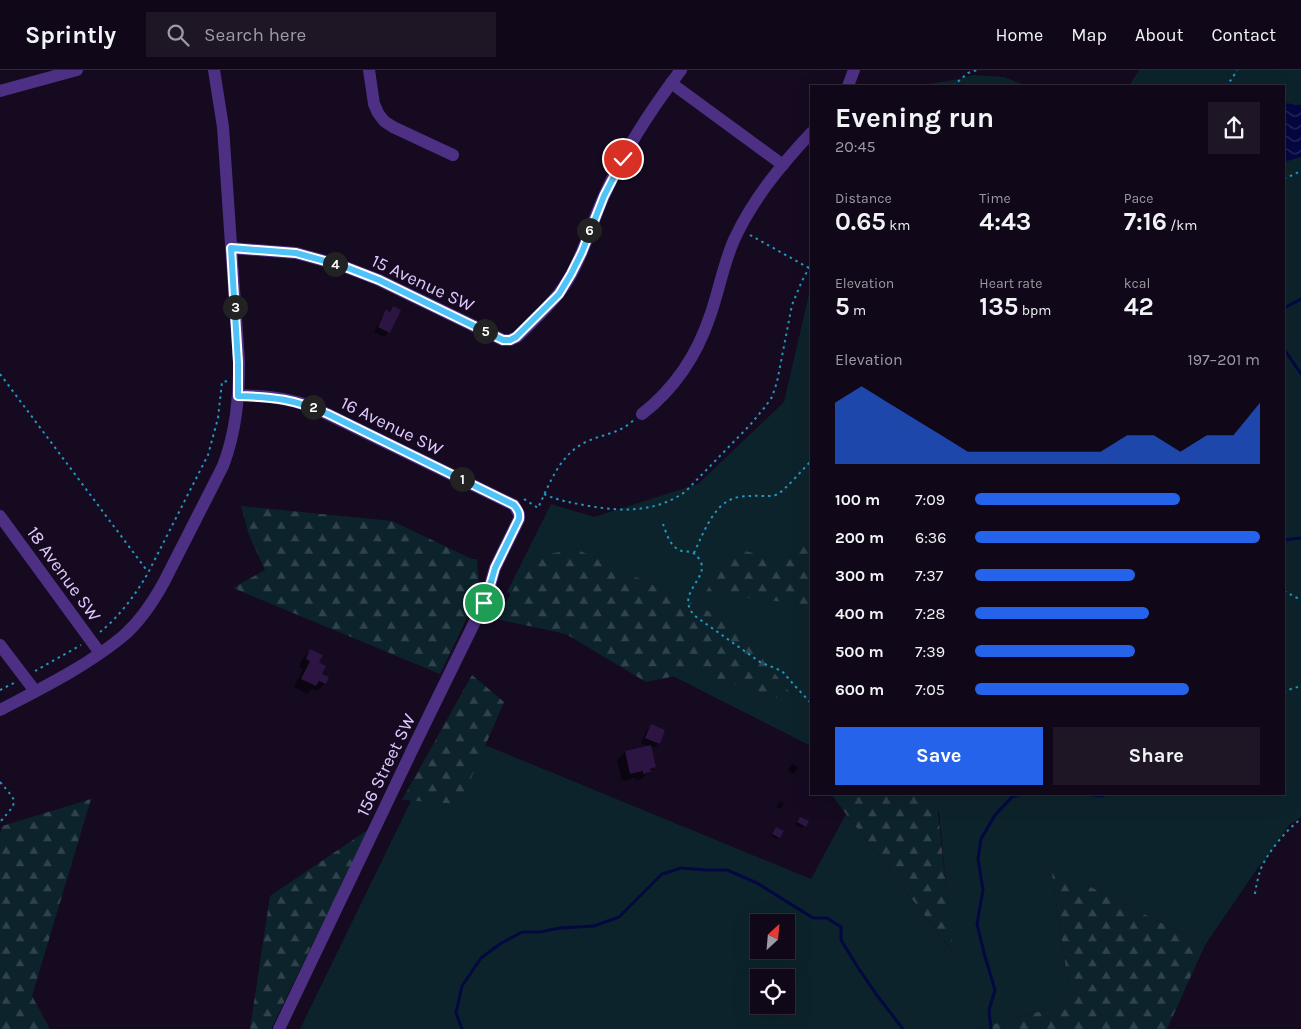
<!DOCTYPE html>
<meta charset="utf-8">
<style>
body{margin:0;font-family:Karla,sans-serif;background:#1e1625;color:#f1f3f6;height:100vh;display:flex;flex-direction:column;font-size:19px;white-space:nowrap}
*{box-sizing:border-box;margin:0}
p{font-size:16px;color:#9c9aa2}
.icon{flex:none;width:28px;height:28px;fill:none;stroke:currentColor;stroke-width:2;stroke-linecap:round;stroke-linejoin:round}
.map{position:relative;flex:1;overflow:hidden}
.sheet{position:absolute;left:810px;top:15px;width:475px;height:710px;display:flex;flex-direction:column;background:#100818;border-radius:0px;box-shadow:0 5px 20px #0002,0 0 0 1px #302937}
.sheet>*{flex:none}
.needle{width:32px;rotate:26deg}
.tools{position:absolute;left:750px;top:844px;display:grid;gap:10px}
.tools a{display:grid;place-items:center;width:45px;height:45px;border-radius:0px;background:#100818;box-shadow:0 5px 20px #0002,0 0 0 1px #302937;font-size:25px}
.pin{position:absolute;display:grid;place-items:center;width:42px;height:42px;color:#fff;margin:-21px;border:2px solid #fff;border-radius:50%;box-shadow:0 1px 5px #0007}
.km{position:absolute;width:25px;height:25px;margin:-12px;border-radius:50%;background:#222;color:#fff;font-size:14px;line-height:25px;text-align:center}
.round{display:grid;place-items:center;flex:none;width:52px;height:52px;border-radius:0px;background:#1e1625}
.overview{display:flex;align-items:center;justify-content:space-between;height:85px;padding:0 25px}
h1{font-size:28px;font-weight:700;line-height:38px}
.metrics{display:grid;grid-template-columns:repeat(3,1fr);gap:8px;height:85px;padding:5px 25px}
.metrics div{display:grid;align-content:center}
.metrics b{font-size:25px;font-weight:700}
.metrics small{font-size:14px;font-weight:400}
.metrics p{font-size:14px}
.chart{height:140px;padding:10px 25px}
.chart p{display:flex;justify-content:space-between}
.chart svg{width:100%;height:90px;margin-top:5px;fill:#2563eb;opacity:.7}
.button{display:flex;gap:10px;margin-top:auto;padding:10px 25px}
.button a{flex:1;height:58px;border-radius:0px;background:#2563eb;color:#fff;font-size:20px;font-weight:700;line-height:58px;text-align:center}
.button a+a{background:#1e1625;color:#f1f3f6}
ul{padding:0 25px;list-style:none;font-size:16px}
li{display:grid;grid-template-columns:80px 60px 1fr;align-items:center;height:38px}
li i{height:12px;border-radius:6px;background:#2563eb}
header{display:flex;align-items:center;gap:30px;box-sizing:border-box;height:70px;padding:0 25px;background:#100818;border-bottom:1px solid #302937}
header strong{font-size:24px}
nav{display:flex;gap:28px;margin-inline-start:auto;font-size:18px}
.search{width:350px;height:45px;background:#1e1625;display:flex;align-items:center;gap:12px;box-sizing:border-box;padding:0 18px;border-radius:0px;color:#9c9aa2;font-size:19px}
.map>svg:first-child{display:block}
.green{fill:#0d232b;fill-rule:evenodd}
.forest{fill:url(#forest-firs)}
.water{fill:url(#water-waves)}
.shadow{fill:#0007}
.lines{fill:none;stroke-linecap:round;stroke-linejoin:round}
.stream{stroke:#040840;stroke-width:3}
.building{fill:#2c1443}
.path{stroke:#2097bc;stroke-width:2;stroke-dasharray:2.5 4;stroke-linecap:butt}
.minor{stroke:#4d3084;stroke-width:12}
.route-casing{stroke:#fff;stroke-width:10}
.route{stroke:#4fc3f7;stroke-width:6}
.labels{text-anchor:middle;stroke-width:4;stroke-linejoin:round;paint-order:stroke}
.street-label{font-size:18px;fill:#e0c9ff;stroke:#150a20}
</style>
<header>
<strong>Sprintly</strong>
<div class="search"><svg class="icon" aria-label="search" viewBox="0 0 24 24"><circle cx="10" cy="10" r="6"/><path d="M15 15l6 6"/></svg>Search here</div>
<nav><a>Home</a><a>Map</a><a>About</a><a>Contact</a></nav>
</header>
<div class="map">
<svg width="1301" height="959" viewBox="0 0 1301 959">
<defs>
<pattern id="forest-firs" width="22" height="20" patternUnits="userSpaceOnUse" patternTransform="scale(1.25)"><rect width="22" height="20" fill="#0d232b"/><path d="M5 1l3.5 6h-7zM16 11l3.5 6h-7z" fill="#30424b"/></pattern>
<pattern id="water-waves" width="16" height="10" patternUnits="userSpaceOnUse" patternTransform="scale(1.25)"><rect width="16" height="10" fill="#040840"/><path d="M0 5q4-4 8 0t8 0" fill="none" stroke="#282b5d"/></pattern>
</defs>
<rect width="100%" height="100%" fill="#150a20"/>
<g class="green">
<path d="M1139,0H1301V747L1289,755L1264,792L1259,796L1205,875L1051,797L1071,933L976,959H300L446,659L811,809L846,744L952,881L939,741L906,724H1284V16H1129ZM759,852H786V880H759ZM759,908H786V935H759Z"/>
<path d="M973,5L1004,7L1027,16H928V14L959,9Z"/>
<path d="M811,215V676L507,522L551,434L594,447L698,414L784,332Z"/>
</g>
<g class="forest">
<path d="M241,436L392,451L472,489H477L479,514L476,529L440,604L233,518L265,500L249,465Z"/>
<path d="M811,464V535L705,523L736,479L788,491Z"/>
<path d="M574,478L738,555L799,635L695,602L646,612L566,564L496,549L531,489Z"/>
<path d="M472,605L504,632L460,734L402,730Z"/>
<path d="M831,724H936L953,882L846,744Z"/>
<path d="M91,729L32,926L50,959H0V765L2,756Z"/>
<path d="M369,759L271,959H250L270,826Z"/>
<path d="M1051,797L1205,875L1167,959H976L1071,933Z"/>
</g>
<path class="water" d="M1284,33L1301,35V87L1284,92Z"/>
<g class="shadow">
<path d="M393,237L389,262L384,267L374,262L382,246L387,241L388,242Z"/>
<path d="M310,581L325,613L317,621L312,619L307,624L294,617L303,599L299,597L303,588Z"/>
<path d="M651,656L659,673L654,678L650,677L655,697L641,709L636,711L635,708L622,711L617,690L625,682L649,677L641,673L646,661Z"/>
<path d="M792,694L798,697L794,704L788,700Z"/>
<path d="M780,731L784,733L781,739L776,737Z"/>
<path d="M800,748L805,756L802,758L795,755Z"/>
<path d="M776,758L779,767L777,769L771,766Z"/>
</g>
<g class="lines">
<g class="stream">
<path d="M1284,238L1301,229"/>
<path d="M1284,279L1301,304"/>
<path d="M1284,470L1301,468"/>
<path d="M1083,724L1102,726L1106,724"/>
<path d="M462,959L456,943L462,916L481,888L500,874L522,862H540L560,858L594,856L619,847L662,804L681,798L706,800H727L757,813L813,848H827L841,857V870L857,896L876,924L903,959"/>
<path d="M991,959L989,940L995,920L984,883L977,854L983,820L978,789L981,769L995,745L1012,727L1021,724"/>
</g>
</g>
<g class="building">
<path d="M393,236L401,240L390,263L378,257L386,239L390,242Z"/>
<path d="M310,579L323,585L319,592L326,596L322,604L329,607L326,614L319,611L316,616L301,609L310,591L306,589Z"/>
<path d="M651,654L665,660L660,674L645,668Z"/>
<path d="M651,675L656,697L650,699L651,702L643,704V701L630,704L625,681Z"/>
<path d="M800,747L809,751L806,757L797,752Z"/>
<path d="M776,757L784,761L780,768L772,764Z"/>
</g>
<g class="lines">
<g class="path">
<path d="M953,16L968,3L977,0"/>
<path d="M1225,16L1232,9L1237,0"/>
<path d="M1284,109L1301,101"/>
<path d="M750,165L809,198"/>
<path d="M0,304L148,502"/>
<path d="M544,424C559,431 573,433 589,436C623,442 656,442 685,422L750,355L765,337L772,327L777,312L792,235L802,211L811,194"/>
<path d="M524,429L538,438C550,413 560,383 588,371C599,366 611,364 621,359C626,357 630,353 634,350"/>
<path d="M663,454C666,462 669,473 676,478C684,485 692,477 699,489C700,491 702,494 702,496C703,512 676,526 695,546L760,592L782,601L795,616L811,633"/>
<path d="M694,483C701,468 712,439 728,431C734,427 743,426 751,426C759,425 769,428 778,424C786,419 803,399 811,391"/>
<path d="M1284,521L1301,530"/>
<path d="M100,562C119,547 136,524 148,503L208,385L218,348L222,312L228,311"/>
<path d="M35,601L81,575"/>
<path d="M0,620L14,613"/>
<path d="M1284,623L1288,620L1301,616"/>
<path d="M0,712C18,733 19,730 0,752"/>
<path d="M1255,824C1256,816 1258,808 1260,801C1266,784 1287,759 1301,749"/>
</g>
<g class="minor">
<path d="M369,0L374,34L378,43L384,51L393,57L453,85"/>
<path d="M671,13L783,95"/>
<path d="M848,16L854,0"/>
<path d="M0,21L77,0"/>
<path d="M231,178L296,183L343,196L379,210L503,270H510L517,267C531,253 547,239 559,223C581,195 589,159 604,126C624,81 651,39 681,0"/>
<path d="M238,325C266,326 291,328 317,339L514,435L519,444V449L495,498L491,512L484,533L416,672L279,959"/>
<path d="M642,344C674,319 697,285 710,246C719,221 723,195 734,170C752,130 781,95 811,63"/>
<path d="M0,446L100,583"/>
<path d="M0,575L35,621"/>
<path d="M0,640C40,619 87,596 122,567C140,552 153,532 164,512L223,396C236,362 239,328 239,292L223,57L214,0"/>
</g>
</g>
<g class="lines">
<g class="route-casing">
<path id="route" d="M484,533L491,512L495,498L519,449C520,443 518,440 514,435L328,344C294,329 274,327 238,326V292L231,178L296,183L343,196L379,210L503,270H510L516,267L559,224L571,204L582,182L604,126L623,89"/>
</g>
<use href="#route" class="route"/>
</g>
<g class="labels">
<g class="street-label">
<text transform="translate(423 213) rotate(25)" y="6">15 Avenue SW</text>
<text transform="translate(392 356) rotate(26)" y="6">16 Avenue SW</text>
<text transform="translate(64 504) rotate(54)" y="6">18 Avenue SW</text>
<text transform="translate(386 695) rotate(-64)" y="6">156 Street SW</text>
</g>
</g>
</svg>
<div class="tools">
<a><svg class="needle" viewBox="-14 -14 28 28"><path d="M0-13l5 13h-10z" fill="#e53935"/><path d="M0 13l5-13h-10z" fill="#9c9aa2"/></svg></a>
<a><svg class="icon" aria-label="locate" viewBox="0 0 24 24"><circle cx="12" cy="12" r="6"/><path d="M12 2v4M12 18v4M2 12h4M18 12h4"/></svg></a>
</div>
<div class="pin" style="left:484px;top:533px;background:#1e9e55"><svg class="icon" aria-label="arrive" viewBox="0 0 24 24"><path d="M6 21V4h12l-3 4 3 4H6"/></svg></div>
<div class="pin" style="left:623px;top:89px;background:#d93025"><svg class="icon" aria-label="check" viewBox="0 0 24 24"><path d="M5 12l5 5 9-10"/></svg></div>
<b class="km" style="left:462px;top:409px">1</b>
<b class="km" style="left:313px;top:337px">2</b>
<b class="km" style="left:235px;top:237px">3</b>
<b class="km" style="left:335px;top:194px">4</b>
<b class="km" style="left:485px;top:261px">5</b>
<b class="km" style="left:589px;top:160px">6</b>
<section class="sheet">
<div class="overview"><div><h1>Evening run</h1><p>20:45</p></div><a class="round"><svg class="icon" aria-label="share" viewBox="0 0 24 24"><path d="M12 15V3M7 8l5-5 5 5M5 13v7h14v-7"/></svg></a></div>
<div class="metrics">
<div><p>Distance</p><b>0.65<small> km</small></b></div>
<div><p>Time</p><b>4:43</b></div>
<div><p>Pace</p><b>7:16<small> /km</small></b></div>
</div>
<div class="metrics">
<div><p>Elevation</p><b>5<small> m</small></b></div>
<div><p>Heart rate</p><b>135<small> bpm</small></b></div>
<div><p>kcal</p><b>42</b></div>
</div>
<div class="chart"><p><span>Elevation</span>197–201 m</p>
<svg viewBox="0 0 160 44" preserveAspectRatio="none"><path d="M0 44V14L10 6L20 14L30 22L40 30L50 38L60 38L70 38L80 38L90 38L100 38L110 30L120 30L130 38L140 30L150 30L160 14V44z"/></svg>
</div>
<ul>
<li><b>100 m</b>7:09<i style="width:72%"></i></li>
<li><b>200 m</b>6:36<i style="width:100%"></i></li>
<li><b>300 m</b>7:37<i style="width:56%"></i></li>
<li><b>400 m</b>7:28<i style="width:61%"></i></li>
<li><b>500 m</b>7:39<i style="width:56%"></i></li>
<li><b>600 m</b>7:05<i style="width:75%"></i></li>
</ul>
<div class="button"><a>Save</a><a>Share</a></div>
</section>
</div>
